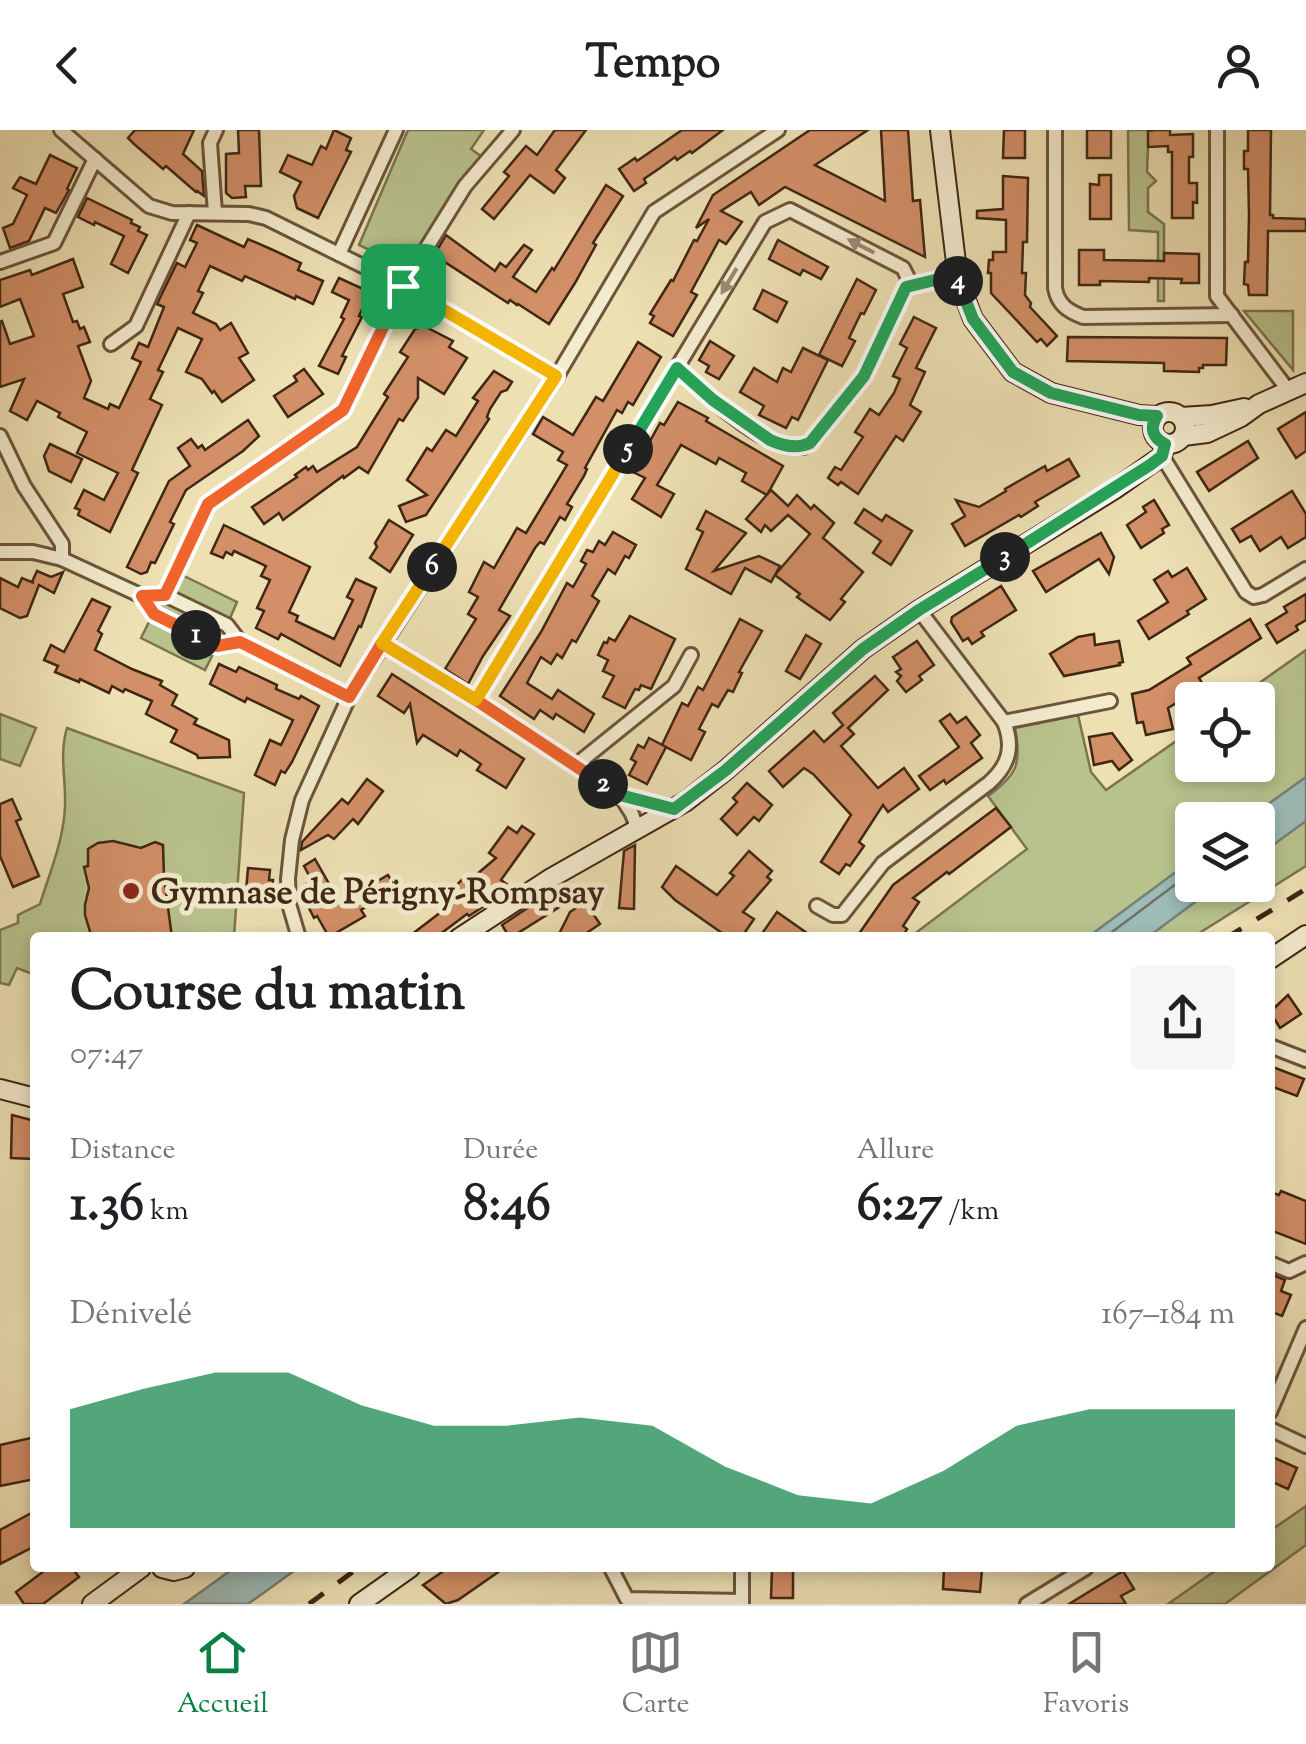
<!DOCTYPE html>
<html lang="fr">
<meta charset="utf-8">
<style>
body{margin:0;font-family:"Sorts Mill Goudy",serif;background:#f6f6f6;color:#202124;height:100vh;display:flex;flex-direction:column;font-size:38px;white-space:nowrap}
*{box-sizing:border-box;margin:0}
p{font-size:32px;color:#757577}
.icon{flex:none;width:55px;height:55px;fill:none;stroke:currentColor;stroke-width:2;stroke-linecap:round;stroke-linejoin:round}
.map{position:relative;flex:1;overflow:hidden}
.side{position:absolute;left:30px;top:802px;width:1245px;height:640px;display:flex;flex-direction:column;background:#fff;border-radius:10px;box-shadow:0 5px 15px #0003}
.side>*{flex:none}
.buttons{position:absolute;left:1175px;top:552px;display:grid;gap:20px}
.buttons a{display:grid;place-items:center;width:100px;height:100px;border-radius:10px;background:#fff;box-shadow:0 5px 15px #0003;font-size:50px}
.pin{position:absolute;display:grid;place-items:center;width:85px;height:85px;color:#fff;margin:-42px;border-radius:20px;box-shadow:0 5px 15px #0006}
.km{position:absolute;width:50px;height:50px;margin:-25px;border-radius:50%;background:#222;color:#fff;font-size:28px;line-height:50px;text-align:center}
.round{display:grid;place-items:center;flex:none;width:105px;height:105px;border-radius:10px;background:#f6f6f6}
.summary{display:flex;align-items:center;justify-content:space-between;height:170px;padding:0 40px}
h1{font-size:55px;font-weight:700;line-height:75px}
.metrics{display:grid;grid-template-columns:repeat(3,1fr);gap:15px;height:170px;padding:10px 40px}
.metrics div{display:grid;align-content:center}
.metrics b{font-size:50px;font-weight:700}
.metrics small{font-size:28px;font-weight:400}
.metrics p{font-size:28px}
.chart{height:280px;padding:20px 40px}
.chart p{display:flex;justify-content:space-between}
.chart svg{width:100%;height:180px;margin-top:10px;fill:#0b8043;opacity:.7}
header{display:flex;justify-content:space-between;align-items:center;height:130px;padding:0 40px;background:#fff;font-size:45px;font-weight:700}
.menu{display:flex;justify-content:space-around;align-items:center;height:140px;border-top:2px solid #e0e0e0;background:#fff;font-size:28px;color:#757577}
.menu a{display:grid;justify-items:center;gap:5px}
.menu .current{color:#0b8043}
.map>svg:first-child{display:block}
.green{fill:#b8c28d;stroke:#7c7450;stroke-width:2.5;fill-rule:evenodd}
.water{fill:#9dbbb7;stroke:#788076;stroke-width:2.5}
.lines{fill:none;stroke-linecap:round;stroke-linejoin:round}
.shore{stroke:#6e7166;stroke-width:2.5}
.building{fill:#d28f68;stroke:#402714;stroke-width:2.5}
.street-casing{stroke:#6b553c;stroke-width:18}
.secondary-casing{stroke:#402714;stroke-width:22}
.street{stroke:#f3ebce;stroke-width:12}
.secondary{stroke:#f3ebce;stroke-width:18}
.rail{stroke:#402714;stroke-width:5;stroke-dasharray:18 18;stroke-linecap:butt}
.oneway{fill:#9a8971}
.split-1-casing{stroke:#fff;stroke-width:20}
.split-2-casing{stroke:#fff;stroke-width:20}
.split-3-casing{stroke:#fff;stroke-width:20}
.split-4-casing{stroke:#fff;stroke-width:20}
.split-5-casing{stroke:#fff;stroke-width:20}
.split-6-casing{stroke:#fff;stroke-width:20}
.split-7-casing{stroke:#fff;stroke-width:20}
.split-1{stroke:#f0652b;stroke-width:12}
.split-2{stroke:#f0652b;stroke-width:12}
.split-3{stroke:#22a559;stroke-width:12}
.split-4{stroke:#22a559;stroke-width:12}
.split-5{stroke:#22a559;stroke-width:12}
.split-6{stroke:#f5b400;stroke-width:12}
.split-7{stroke:#f5b400;stroke-width:12}
.poi-dot{fill:#8f2418;stroke:#f3ebce;stroke-width:4}
.labels{text-anchor:middle;stroke-width:10;stroke-linejoin:round;paint-order:stroke}
.poi-label{font-size:35px;font-weight:bold;fill:#402714;stroke:#f3ebce;text-anchor:start}
</style>
<header><svg class="icon" aria-label="back" viewBox="0 0 24 24"><path d="M15 5l-7 7 7 7"/></svg>Tempo<svg class="icon" aria-label="person" viewBox="0 0 24 24"><circle cx="12" cy="8" r="4"/><path d="M4 21q1-7 8-7t8 7"/></svg></header>
<div class="map">
<svg width="1306" height="1474" viewBox="0 0 1306 1474">
<rect width="100%" height="100%" fill="#ede0b3"/>
<filter id="stains"><feTurbulence type="fractalNoise" baseFrequency=".002" numOctaves="4"/><feColorMatrix values="0 0 0 0 .2 0 0 0 0 .09 0 0 0 0 .02 0 0 0 .5 -.17"/></filter>
<radialGradient id="worn" r=".72"><stop offset=".6" stop-color="#630" stop-opacity="0"/><stop offset="1" stop-color="#630" stop-opacity=".3"/></radialGradient>
<g class="green">
<path d="M408,0H484L471,19L481,26L407,138L359,115Z"/>
<path d="M1128,0H1155L1148,17L1147,42L1156,51L1148,58V82L1164,94V171H1158V102L1129,100Z"/>
<path d="M1244,181H1293V240Z"/>
<path d="M176,442L237,472L227,495L240,512L217,516L205,540L141,508L153,484L142,466L165,465Z"/>
<path d="M1306,520V736L1193,807L909,808L1027,719L988,666C1017,645 1022,634 1015,598L1078,585L1091,642L1106,660L1192,600V635H1258V570H1235ZM1192,690H1258V755H1192Z"/>
<path d="M0,584L36,598L20,636L0,629Z"/>
<path d="M67,598L244,663L234,807L35,808V845L17,838L9,855L0,853V800L18,793V785L40,774C50,742 64,709 65,676C66,649 59,624 67,598Z"/>
<path d="M1306,1376V1415L1225,1474H1168L1219,1438H1270V1401Z"/>
</g>
<g class="water">
<path d="M1306,647V691L1258,726V690H1246Z"/>
<path d="M1192,730V755H1218L1148,807H1088Z"/>
<path d="M234,1438H298L248,1474H184Z"/>
</g>
<g class="lines">
<path class="shore" d="M1104,808L1192,742"/>
</g>
<g class="building">
<path d="M135,0H194L183,24L202,41L204,66L197,61L196,62L166,36L163,39L134,14L128,8Z"/>
<path d="M238,0H259L261,56H245L246,67L232,68L226,63V24L239,23Z"/>
<path d="M334,0L351,8L346,20L351,22L318,88L297,78L294,66L301,52L280,42L288,25L312,35L321,16L326,19Z"/>
<path d="M555,0H586L556,40L565,48L554,63L530,45L494,89L482,79L509,46L504,42L526,16L537,25Z"/>
<path d="M682,0H723L692,23L690,21L677,30L675,27L660,38L644,49L646,53L634,61L619,39L635,28L637,31Z"/>
<path d="M810,0H868L815,35L885,71L881,0H908L913,71L920,70L925,127L785,57L759,75L751,62L721,81L742,92L726,114L719,110L691,162L697,165L673,206L650,193L654,186L650,184L671,150L673,151L694,110L697,111L709,89L696,98L713,65Z"/>
<path d="M1004,0H1025V28H1003Z"/>
<rect x="1087" y="0" width="24" height="28"/>
<path d="M1155,0H1170V5L1193,4V27H1189V53H1197V73L1193,72V88H1172V22H1168V16L1148,17V1Z"/>
<path d="M1248,0H1271L1270,85H1273V88L1306,89V101H1268L1267,165H1249L1248,155L1244,154L1245,132H1248L1249,85L1248,39H1244V21H1248Z"/>
<path d="M50,25L77,38L67,59L69,60L56,83L45,78L29,111L10,118L3,98L13,94L27,65L13,58L20,47L36,54Z"/>
<path d="M1099,45H1111V89H1090V54L1099,55Z"/>
<path d="M1003,46L1028,48L1027,112H1023L1022,143H1026L1025,165L1031,173L1030,177L1057,206L1047,216L1041,209L1037,212L991,163V143H988L989,130H993V122H1006V90L977,88V81L1003,79Z"/>
<path d="M606,55L623,66L593,113L596,115L575,153L549,194L518,174L517,175L510,170L508,173L434,125L446,105L495,141L500,133L506,137L524,115L532,120L513,147L536,162L552,138L554,140Z"/>
<path d="M87,68L132,90L131,93L140,97L138,101L147,105L128,143L111,134L124,106L95,92L94,95L78,87Z"/>
<path d="M197,95L244,117L248,109L273,120L301,133L298,140L323,151L313,174L296,166L295,169L245,146L242,151L210,136L198,161L203,163L193,183L216,194L220,200L231,193L248,223L239,228L254,250L222,272L214,261L212,263L202,249L186,242L202,209L178,198L158,240L163,242L150,269L162,275L132,340L138,343L110,402L78,385L80,380L75,378L84,360L104,370L118,343L77,323L87,302L58,287L60,283L37,271L27,290L10,281L24,249L0,257V192L2,191L10,214L34,206L20,169L0,177V150L30,140L32,145L73,129L83,157L63,164L73,192L77,191L80,199L84,197L90,212L78,216L91,251L84,268L108,279L110,274L119,278L141,232L132,228L139,213L148,217L164,177L157,174L177,133L185,137L197,113L190,110Z"/>
<path d="M778,110L828,137L821,149L803,140L800,145L769,129Z"/>
<path d="M1079,120H1104V130L1164,131V123L1199,124V153H1181L1182,149L1149,148V152L1100,151V155H1079Z"/>
<path d="M339,148L370,162L359,186L362,187L342,226L346,227L338,244L319,236L344,189L341,187L349,170L332,162Z"/>
<path d="M857,149L876,160L864,184L861,183L849,208L855,211L842,236L819,225Z"/>
<path d="M763,160L787,172L777,192L754,179Z"/>
<path d="M914,187L936,198L916,238L925,242L910,275L921,282L903,311L896,306L858,364L841,352L838,355L828,348L835,337L841,340L863,307L855,302L870,279L879,285L894,263L900,249L893,246L907,218L900,214Z"/>
<path d="M424,196L453,211L449,217L467,228L444,264L418,248V268L403,291L399,289L368,343L359,337L344,348L343,346L283,390L279,383L264,394L252,377L297,347L295,345L306,337L308,340L313,336L317,342L357,317L388,267L384,264L408,227L400,222L415,199Z"/>
<path d="M1068,207L1227,208L1226,235H1203V238H1199V242L1164,241V233L1067,231Z"/>
<path d="M710,211L734,226L719,249L706,242L709,236L699,230Z"/>
<path d="M638,212L661,227L633,275L628,272L622,283L617,280L585,338L587,339L584,346L567,374L572,377L565,390L560,387L544,414L540,412L535,418L499,480L510,486L483,526L468,554L445,539L476,489L468,484L478,467L469,462L484,432L494,438L517,398L526,403L567,335L558,330L563,322L533,304L543,287L573,305L596,267L603,271Z"/>
<path d="M803,218L828,230L798,290L792,287L786,298L759,285L764,276L740,262L754,238L777,252L783,238L791,242Z"/>
<path d="M304,239L323,264L288,287L274,266L297,251L294,246Z"/>
<path d="M494,241L512,252L507,260L501,262L490,279L487,287L489,289L426,385L406,392L399,376L427,365L407,350L427,318L432,321L446,300L456,306L478,271L473,268Z"/>
<path d="M678,272L708,288L706,291L783,336L767,365L742,351L746,343L719,328L716,334L681,315L657,355L674,364L661,387L632,369L645,348L633,342L660,293L664,295Z"/>
<path d="M1306,282V321L1296,328L1278,299Z"/>
<path d="M248,290L259,306L243,321L186,360L170,392L174,394L155,433L151,432L147,442L141,444L127,437L169,351L190,336L178,318L191,309L198,318L202,315L205,320Z"/>
<path d="M1248,311L1258,328L1209,361L1197,342Z"/>
<path d="M50,314L82,329L71,352L49,341L44,326Z"/>
<path d="M1069,329L1079,346L1035,372L1038,376L1021,387L1019,385L965,416L952,394L965,386L956,370L979,377L1006,361L1005,359L1045,336L1047,341Z"/>
<path d="M771,360L788,376L797,365L811,379L814,375L834,393L823,408L863,442L841,469L845,472L830,490L797,467L800,464L775,445L810,404L788,385L771,401L765,395L761,402L746,389Z"/>
<path d="M1292,361L1306,384V407L1288,418L1281,407L1260,421L1251,406L1240,412L1232,399Z"/>
<path d="M1154,370L1169,395L1162,399L1164,403L1141,418L1127,395L1146,382L1143,377Z"/>
<path d="M864,379L882,391L886,385L912,401L891,435L873,423L881,411L855,393Z"/>
<path d="M706,381L746,403L714,441L759,426L780,436L771,452L745,438L731,464L686,439L703,402L697,399Z"/>
<path d="M389,390L413,405L390,442L370,428L377,417L375,413Z"/>
<path d="M224,395L310,437L289,482L298,486L296,491L334,509L353,470L347,467L356,449L376,458L361,497L359,496L340,536L281,504L278,509L256,498L264,481L257,478L270,450L261,446L266,436L234,421L232,425L226,422L223,428L211,423Z"/>
<path d="M613,402L636,415L629,428L625,426L615,444L608,439L592,466L599,471L576,512L572,510L562,528L557,524L551,534L541,527L527,553L552,569L558,560L594,584L584,602L556,584L553,589L540,580L534,589L500,566L541,502L567,453L573,457L586,434L581,431L587,420L593,422L599,411L605,415Z"/>
<path d="M1101,403L1114,427L1109,444L1099,429L1046,462L1033,441Z"/>
<path d="M1187,438L1206,469L1187,481L1189,484L1149,509L1138,491L1168,472L1154,450L1168,441L1172,447Z"/>
<path d="M37,441L51,447L63,442L54,463L39,455L27,486L20,488L0,478V448L18,457L22,448L34,453L32,452Z"/>
<path d="M1001,456L1016,480L981,502L984,506L972,514L968,508L963,511L951,492L952,487Z"/>
<path d="M1306,464V490L1296,496L1298,500L1277,513L1266,495L1287,482L1284,477Z"/>
<path d="M92,469L110,477L98,501L102,504L95,520L132,539L162,551L160,555L177,565L172,575L197,589L194,594L229,610L230,627L198,628L197,625L171,612L177,600L146,584L152,571L125,559L123,562L112,556L109,563L80,549L79,552L55,542L58,536L44,530L51,515L64,522Z"/>
<path d="M630,486L675,509L651,559L641,555L639,560L635,559L625,578L603,567L614,546L603,541L608,530L598,525L604,512L607,513L609,508L615,511Z"/>
<path d="M740,489L762,501L739,542L742,543L733,562L728,560L718,577L712,574L699,599L705,602L691,630L662,615L682,573L688,576L698,557L703,560Z"/>
<path d="M1250,489L1261,508L1199,548L1204,556L1168,578L1173,599L1146,605L1143,592L1137,593L1132,564L1149,560L1191,534L1187,528Z"/>
<path d="M1094,504L1095,515L1119,511L1123,532L1119,533L1120,535L1064,546L1050,524L1078,507Z"/>
<path d="M806,505L821,514L800,549L786,541Z"/>
<path d="M917,511L934,535L919,546L922,550L906,562L897,551L901,546L896,542L901,539L893,527Z"/>
<path d="M219,534L236,542L239,537L277,555L276,559L299,569L301,566L319,576L292,632L285,643L281,641L275,655L255,645L270,610L281,615L293,590L247,568L245,572L210,554Z"/>
<path d="M392,544L524,629L506,658L477,640L481,634L460,620L457,626L423,605L417,613L410,574L404,583L378,566Z"/>
<path d="M875,546L888,560L848,598L854,604L841,616L878,658L904,638L919,659L888,682L883,675L859,712L864,716L850,736L846,734L839,744L821,732L851,685L813,644L804,638L783,657L769,641L814,601L824,612L843,595L833,583Z"/>
<path d="M950,584L957,593L966,587L980,605L971,613L982,628L946,654L944,650L930,660L919,646L959,617L940,591Z"/>
<path d="M1112,603L1132,630L1119,640L1112,631L1094,635L1089,607Z"/>
<path d="M649,608L666,617L647,654L629,645L636,632L631,629L638,615L644,618Z"/>
<path d="M367,649L383,661L358,694L353,689L334,709L328,705L301,720L302,712L342,669L348,674Z"/>
<path d="M747,653L772,675L759,691L754,687L737,705L721,689L737,672L733,668Z"/>
<path d="M12,669L21,689L16,691L39,746L13,757L0,726V674Z"/>
<path d="M996,678L1011,697L949,744L947,742L913,768L919,772L903,796L907,799L902,808H856L893,755Z"/>
<path d="M522,696L534,704L501,750L512,758L469,786L467,784L435,808H407L454,772L450,761L466,746L470,750L496,728L489,723L508,697L517,703Z"/>
<path d="M113,711L141,718L155,712L163,715L164,747L172,808H92L85,785V775L89,758L84,737L88,736V719L98,713Z"/>
<path d="M635,715L634,779L619,778L624,721Z"/>
<path d="M749,721L772,741L767,747L771,750L743,782L754,789L741,808H729L675,770L662,757L676,736L717,765L734,746L730,743Z"/>
<path d="M315,729L340,773L388,745L396,759L361,780L365,786L329,807L317,786L314,788L308,776L314,773L304,755L312,751L304,736Z"/>
<path d="M248,738L270,740L269,750H273L271,774L245,773Z"/>
<path d="M553,761L561,776L510,808L502,795Z"/>
<path d="M585,772L600,794L579,808H557L570,782Z"/>
<path d="M777,782L814,808H759Z"/>
<path d="M1288,865L1301,884L1280,898L1270,882Z"/>
<path d="M1270,936L1304,949L1297,966L1270,956Z"/>
<path d="M12,985L35,991L34,1029L11,1028Z"/>
<path d="M1281,1061L1306,1071V1114L1270,1100V1062L1279,1065Z"/>
<path d="M1270,1144L1285,1150L1281,1161L1291,1165L1282,1186L1272,1182L1270,1186Z"/>
<path d="M35,1307V1349L0,1356V1315Z"/>
<path d="M1270,1326L1297,1338L1288,1359L1270,1351Z"/>
<path d="M35,1381V1416L0,1434V1400Z"/>
<path d="M48,1438H72L79,1447L43,1474H24L16,1462Z"/>
<path d="M448,1438H504L458,1470L446,1474L423,1455Z"/>
<path d="M772,1438H793V1468H771Z"/>
<path d="M944,1438L982,1440L980,1462L943,1459Z"/>
<path d="M1123,1441L1134,1459L1121,1466L1126,1474H1069Z"/>
</g>
<g class="lines">
<g class="street-casing">
<g id="street">
<path d="M61,0L149,76L172,83L249,84L266,88L403,156L557,246"/>
<path d="M1055,0V158C1058,175 1068,181 1083,187L1232,185"/>
<path d="M1217,0V166L1288,260"/>
<path d="M215,83L210,13L216,0"/>
<path d="M339,124L396,0"/>
<path d="M0,132L54,113L95,29"/>
<path d="M906,157L935,149H958"/>
<path d="M111,214L136,196L189,83"/>
<path d="M0,306L24,356L62,414V429L142,466L165,465L227,495L240,512L349,567"/>
<path d="M1162,326L1246,462L1254,467L1263,465L1306,439"/>
<path d="M0,422H33L62,429"/>
<path d="M165,465L208,374L343,280L403,156L465,56L513,0"/>
<path d="M142,466L154,484L217,515L240,512"/>
<path d="M382,513L476,570L620,665L675,679"/>
<path d="M476,570L765,92L790,80L903,138L908,148L906,157L864,246L816,307L803,317C795,317 787,317 779,314C745,302 704,262 677,238"/>
<path d="M1004,592L1110,571"/>
<path d="M576,635L674,556L691,525"/>
<path d="M620,665L632,684L638,700"/>
<path d="M817,776L833,785H842L883,733L989,653C1009,635 1014,617 1004,592L919,480"/>
<path d="M299,808L289,774L288,749L292,710L302,670L349,567L557,246L654,82L778,0"/>
<path d="M1270,916L1306,930"/>
<path d="M1270,1133L1289,1141L1306,1133"/>
<path d="M1270,1282L1306,1198"/>
<path d="M1270,1299L1306,1316"/>
<path d="M611,1438L627,1469L742,1471V1474"/>
<path d="M742,1438V1471"/>
<path d="M1027,1474L1086,1438"/>
</g>
</g>
<g class="secondary-casing">
<g id="secondary">
<path d="M940,0L958,149L973,189L1013,242L1051,263L1139,285L1157,286"/>
<circle cx="1169" cy="298" r="16"/>
<path d="M1181,287L1212,285L1244,278"/>
<path d="M1183,306L1207,303L1241,287L1259,274L1306,253"/>
<path d="M459,808L551,748L685,672L726,640L863,519L919,480L1115,359L1162,326L1165,314"/>
<path d="M1270,829L1306,805"/>
<path d="M0,959L35,968"/>
<path d="M162,1438L174,1441L185,1438"/>
<path d="M92,1474L141,1438"/>
<path d="M359,1474L410,1438"/>
</g>
</g>
<use href="#street" class="street"/>
<use href="#secondary" class="secondary"/>
<g class="rail">
<path d="M1226,808L1306,759"/>
<path d="M309,1474L358,1438"/>
</g>
</g>
<defs><path id="oneway-solid" d="M-6-.8H1V-3.2L6.5 0L1 3.2V.8H-6Z" transform="scale(2.5)"/></defs>
<g class="oneway">
<use href="#oneway-solid" transform="translate(861 116) rotate(-153)"/>
<use href="#oneway-solid" transform="translate(729 151) rotate(121)"/>
</g>
<g class="lines">
<g class="split-1-casing">
<path id="split-1" d="M196,505L154,484L142,466L165,465L208,374L343,280L403,156"/>
</g>
<g class="split-2-casing">
<path id="split-2" d="M196,505L217,516L240,512L349,567L382,513L476,570L603,654"/>
</g>
<g class="split-3-casing">
<path id="split-3" d="M603,654L620,665L674,679L726,640L863,519L919,480L1005,427"/>
</g>
<g class="split-4-casing">
<path id="split-4" d="M958,151L973,189L1013,242L1051,263L1139,285L1157,286C1149,298 1153,308 1165,314L1162,326L1150,335L1005,427"/>
</g>
<g class="split-5-casing">
<path id="split-5" d="M628,319L677,238L713,270L770,310C783,316 797,319 810,313L864,246L906,157L935,150L958,151"/>
</g>
<g class="split-6-casing">
<path id="split-6" d="M432,437L382,513L476,570L628,319"/>
</g>
<g class="split-7-casing">
<path id="split-7" d="M403,156L556,246L432,437"/>
</g>
<use href="#split-1" class="split-1"/>
<use href="#split-2" class="split-2"/>
<use href="#split-3" class="split-3"/>
<use href="#split-4" class="split-4"/>
<use href="#split-5" class="split-5"/>
<use href="#split-6" class="split-6"/>
<use href="#split-7" class="split-7"/>
</g>
<circle class="poi-dot" cx="131" cy="761" r="10"/>
<g class="labels">
<g class="poi-label">
<text x="151" y="773">Gymnase de Périgny-Rompsay</text>
</g>
</g>
<rect width="100%" height="100%" filter="url(#stains)"/>
<rect width="100%" height="100%" fill="url(#worn)"/>
</svg>
<div class="buttons">
<a><svg class="icon" aria-label="locate" viewBox="0 0 24 24"><circle cx="12" cy="12" r="6"/><path d="M12 2v4M12 18v4M2 12h4M18 12h4"/></svg></a>
<a><svg class="icon" aria-label="layers" viewBox="0 0 24 24"><path d="M12 4l9 5-9 5-9-5zM3 14l9 5 9-5"/></svg></a>
</div>
<div class="pin" style="left:403px;top:156px;background:#1e9e55"><svg class="icon" aria-label="arrive" viewBox="0 0 24 24"><path d="M6 21V4h12l-3 4 3 4H6"/></svg></div>
<b class="km" style="left:196px;top:505px">1</b>
<b class="km" style="left:603px;top:654px">2</b>
<b class="km" style="left:1005px;top:427px">3</b>
<b class="km" style="left:958px;top:151px">4</b>
<b class="km" style="left:628px;top:319px">5</b>
<b class="km" style="left:432px;top:437px">6</b>
<section class="side">
<div class="summary"><div><h1>Course du matin</h1><p>07:47</p></div><a class="round"><svg class="icon" aria-label="share" viewBox="0 0 24 24"><path d="M12 15V3M7 8l5-5 5 5M5 13v7h14v-7"/></svg></a></div>
<div class="metrics">
<div><p>Distance</p><b>1.36<small> km</small></b></div>
<div><p>Durée</p><b>8:46</b></div>
<div><p>Allure</p><b>6:27<small> /km</small></b></div>
</div>
<div class="chart"><p><span>Dénivelé</span>167–184 m</p>
<svg viewBox="0 0 160 44" preserveAspectRatio="none"><path d="M0 44V15L10 10L20 6L30 6L40 14L50 19L60 19L70 17L80 19L90 29L100 36L110 38L120 30L130 19L140 15L150 15L160 15V44z"/></svg>
</div>
</section>
</div>
<nav class="menu">
<a class="current"><svg class="icon" aria-label="home" viewBox="0 0 24 24"><path d="M3 11l9-7 9 7M6 9v11h12V9"/></svg>Accueil</a>
<a><svg class="icon" aria-label="map" viewBox="0 0 24 24"><path d="M3 6l6-2 6 2 6-2v14l-6 2-6-2-6 2zM9 4v14M15 6v14"/></svg>Carte</a>
<a><svg class="icon" aria-label="saved" viewBox="0 0 24 24"><path d="M7 4h10v16l-5-4-5 4z"/></svg>Favoris</a>
</nav>
